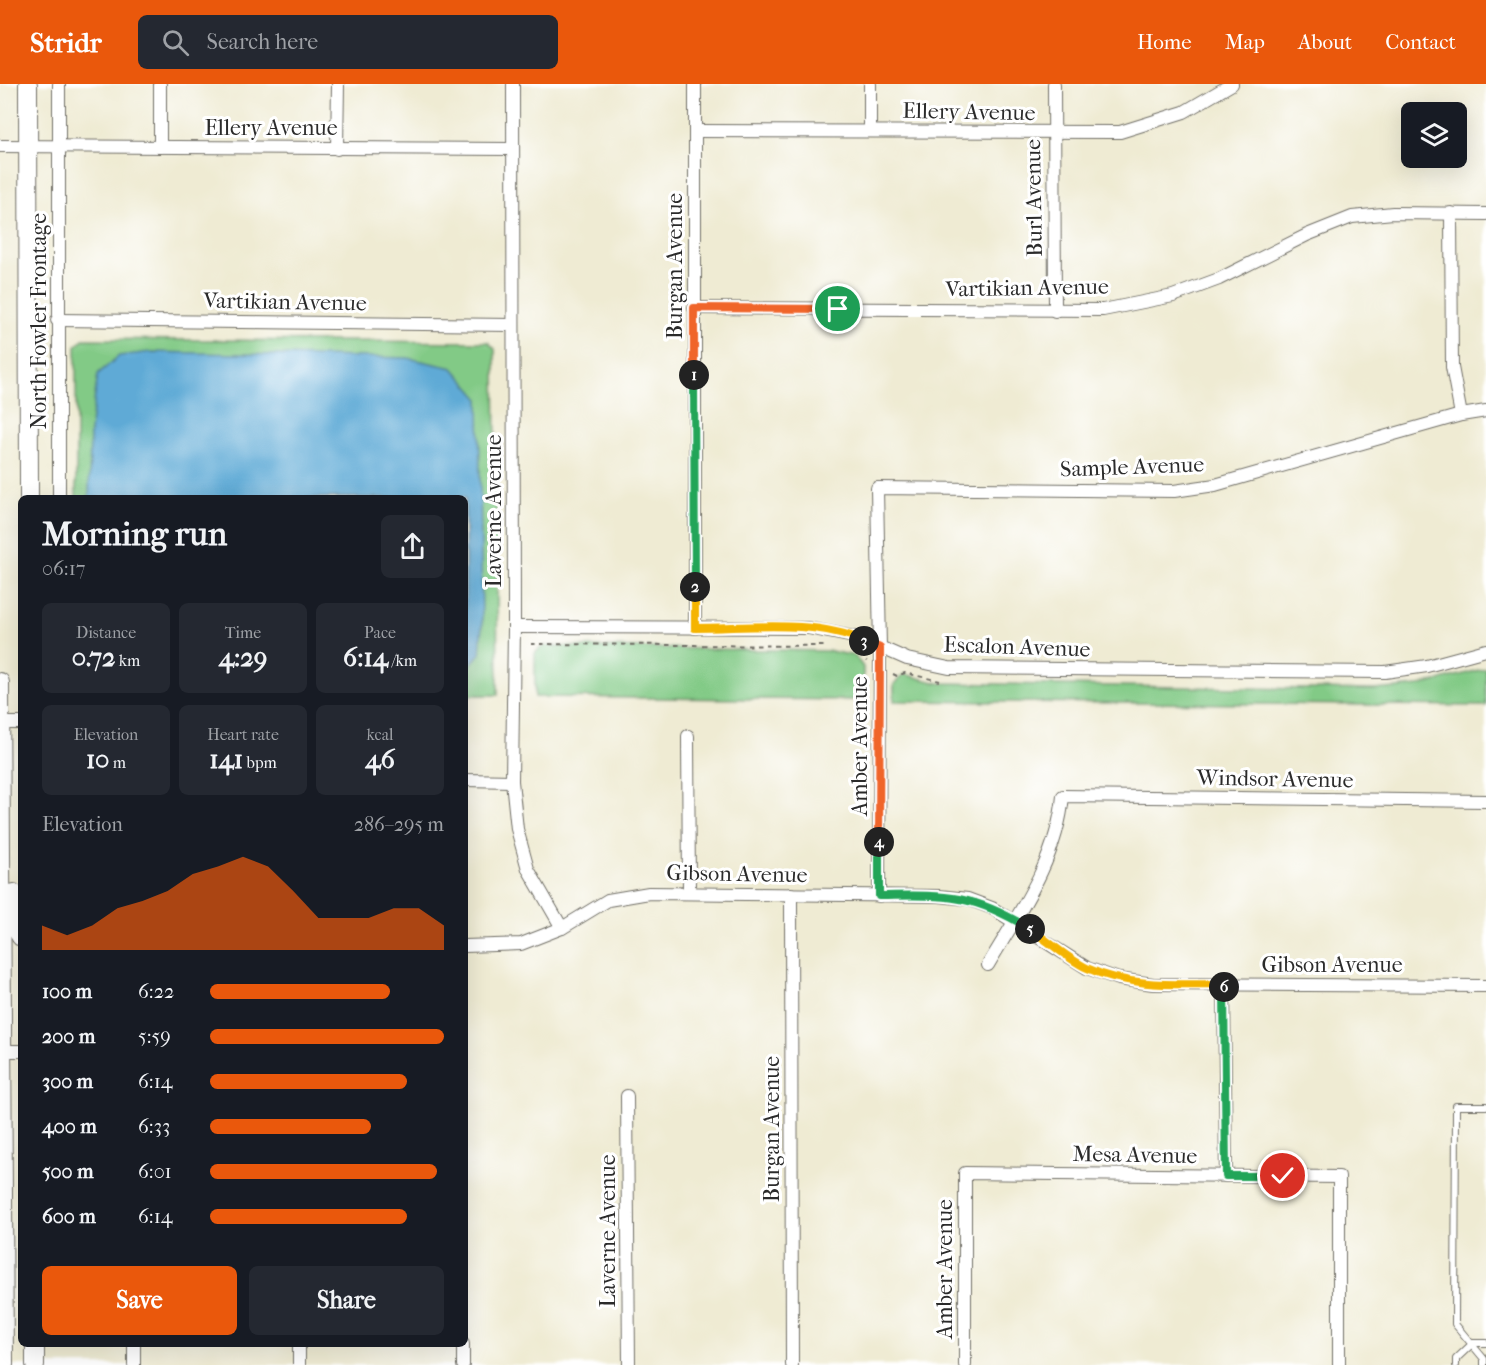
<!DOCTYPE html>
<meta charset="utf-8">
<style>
body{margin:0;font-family:"IM FELL French Canon",serif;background:#242831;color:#f1f3f6;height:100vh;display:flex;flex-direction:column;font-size:22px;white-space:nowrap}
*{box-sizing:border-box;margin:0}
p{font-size:20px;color:#9ea1a6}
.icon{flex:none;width:33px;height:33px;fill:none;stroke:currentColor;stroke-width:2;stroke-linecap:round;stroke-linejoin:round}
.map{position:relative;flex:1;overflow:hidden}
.sheet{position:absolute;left:18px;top:411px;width:450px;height:852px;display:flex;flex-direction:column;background:#171b24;border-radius:9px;box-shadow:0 6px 24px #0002}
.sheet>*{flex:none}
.controls{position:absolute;left:1401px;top:18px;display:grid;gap:12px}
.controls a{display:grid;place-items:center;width:66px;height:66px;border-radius:9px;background:#171b24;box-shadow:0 6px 24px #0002;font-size:30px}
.pin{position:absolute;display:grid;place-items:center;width:51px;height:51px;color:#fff;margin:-26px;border:3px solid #fff;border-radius:50%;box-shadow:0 2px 6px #0007}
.km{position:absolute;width:30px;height:30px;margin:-15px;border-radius:50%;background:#222;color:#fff;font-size:16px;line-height:30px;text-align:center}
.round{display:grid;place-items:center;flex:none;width:63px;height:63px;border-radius:9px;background:#242831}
.summary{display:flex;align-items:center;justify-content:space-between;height:102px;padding:0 24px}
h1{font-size:33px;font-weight:700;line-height:45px}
.figures{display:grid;grid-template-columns:repeat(3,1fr);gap:9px;height:102px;padding:6px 24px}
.figures div{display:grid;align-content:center;border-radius:9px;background:#242831;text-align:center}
.figures b{font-size:26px;font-weight:700}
.figures small{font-size:16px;font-weight:400}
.figures p{font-size:16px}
.chart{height:168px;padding:12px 24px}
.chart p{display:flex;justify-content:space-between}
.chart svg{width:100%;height:108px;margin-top:6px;fill:#ea580c;opacity:.7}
.cta{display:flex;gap:12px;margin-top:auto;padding:12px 24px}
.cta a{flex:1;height:69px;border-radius:9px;background:#ea580c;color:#fff;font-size:24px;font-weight:700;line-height:69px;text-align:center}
.cta a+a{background:#242831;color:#f1f3f6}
ul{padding:0 24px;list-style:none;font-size:20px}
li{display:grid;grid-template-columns:96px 72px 1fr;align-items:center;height:45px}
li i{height:15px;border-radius:8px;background:#ea580c}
header{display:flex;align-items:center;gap:36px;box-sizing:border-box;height:84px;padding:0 30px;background:#ea580c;color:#fff}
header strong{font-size:28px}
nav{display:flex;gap:33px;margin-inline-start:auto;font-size:21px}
.search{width:420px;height:54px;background:#242831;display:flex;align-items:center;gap:15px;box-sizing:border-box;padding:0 21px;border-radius:9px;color:#9ea1a6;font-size:22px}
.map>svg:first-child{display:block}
.green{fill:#82ca86;stroke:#567a58;stroke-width:1.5}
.water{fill:#5eaad6;stroke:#446a80;stroke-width:1.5}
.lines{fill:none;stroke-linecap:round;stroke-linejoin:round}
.service-casing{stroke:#706e66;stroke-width:8}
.minor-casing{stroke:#706e66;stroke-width:14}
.secondary-casing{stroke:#706e66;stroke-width:20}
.path{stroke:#706e66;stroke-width:2;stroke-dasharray:4.5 4.5;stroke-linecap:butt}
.service{stroke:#fff;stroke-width:6}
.minor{stroke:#fff;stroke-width:12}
.secondary{stroke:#fff;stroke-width:18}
.split-1-casing{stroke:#fff;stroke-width:12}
.split-2-casing{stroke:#fff;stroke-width:12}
.split-3-casing{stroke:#fff;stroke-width:12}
.split-4-casing{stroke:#fff;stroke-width:12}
.split-5-casing{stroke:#fff;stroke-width:12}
.split-6-casing{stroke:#fff;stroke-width:12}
.split-7-casing{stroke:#fff;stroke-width:12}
.split-1{stroke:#f0652b;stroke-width:8}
.split-2{stroke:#22a559;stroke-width:8}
.split-3{stroke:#f5b400;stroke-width:8}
.split-4{stroke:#f0652b;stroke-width:8}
.split-5{stroke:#22a559;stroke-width:8}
.split-6{stroke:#f5b400;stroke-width:8}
.split-7{stroke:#22a559;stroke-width:8}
.labels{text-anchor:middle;stroke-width:6;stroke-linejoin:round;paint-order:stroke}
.street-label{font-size:22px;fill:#2b2b2b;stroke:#fff}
</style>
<header>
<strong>Stridr</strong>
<div class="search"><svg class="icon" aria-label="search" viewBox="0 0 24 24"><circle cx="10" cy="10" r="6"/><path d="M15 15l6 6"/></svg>Search here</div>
<nav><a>Home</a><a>Map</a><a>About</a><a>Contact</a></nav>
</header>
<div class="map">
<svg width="1486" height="1281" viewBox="0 0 1486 1281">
<rect width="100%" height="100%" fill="#fff"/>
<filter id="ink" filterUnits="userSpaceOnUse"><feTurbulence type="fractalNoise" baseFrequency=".0167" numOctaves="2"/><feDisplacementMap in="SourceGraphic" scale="12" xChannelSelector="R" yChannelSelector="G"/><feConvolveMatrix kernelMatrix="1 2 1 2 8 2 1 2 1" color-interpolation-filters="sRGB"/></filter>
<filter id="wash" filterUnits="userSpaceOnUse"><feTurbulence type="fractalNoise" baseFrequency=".008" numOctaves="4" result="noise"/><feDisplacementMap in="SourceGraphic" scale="24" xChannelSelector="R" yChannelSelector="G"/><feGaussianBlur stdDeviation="1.35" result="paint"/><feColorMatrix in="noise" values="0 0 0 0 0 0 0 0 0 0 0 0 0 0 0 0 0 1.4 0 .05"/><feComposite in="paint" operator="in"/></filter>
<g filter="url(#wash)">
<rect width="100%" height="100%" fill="#efebd3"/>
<g class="green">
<path d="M83,255L488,258L495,265L498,611H465V414H76V262Z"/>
<path d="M543,562L830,567L855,572L863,583V616L535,613V569Z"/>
<path d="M1486,584V622L894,617V600L904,590L938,599L1374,606L1419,602Z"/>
</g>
<path class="water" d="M151,268L408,274L453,284L479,314L482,539L480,570L465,586V414H89L90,347L98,290L119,272Z"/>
</g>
<g filter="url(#ink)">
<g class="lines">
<g class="service-casing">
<g id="service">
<path d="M1456,1281V1275L1473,1259H1486"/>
<path d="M1484,1281V1275L1455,1240L1456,1022H1486"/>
</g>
</g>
<g class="minor-casing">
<g id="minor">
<path d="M59,0V414"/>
<path d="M513,0L514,543L512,697L517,745L528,785L562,844"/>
<path d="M1054,0L1055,227"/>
<path d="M695,47L1120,48L1184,28L1232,0"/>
<path d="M870,47V0"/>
<path d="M0,62L513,65"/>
<path d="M160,63V0"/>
<path d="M337,65L338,0"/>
<path d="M1451,129L1452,283L1461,331"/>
<path d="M694,224L1103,226L1173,212L1219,195L1307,151L1352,133L1393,129L1486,130"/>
<path d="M57,236L512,241"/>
<path d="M514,543L808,544L859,554L907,575L949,584L1385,588L1427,582L1486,566"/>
<path d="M695,544V0"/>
<path d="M0,639H21"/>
<path d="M688,652L689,809"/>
<path d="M465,696L512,697"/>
<path d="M791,810L792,1281"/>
<path d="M879,812L880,564L877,404L1174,407L1215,401L1461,331L1486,327"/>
<path d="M465,862L521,860L562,844L608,816L649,809L939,812L968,815L992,824L1087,884L1119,895L1153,900L1486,902"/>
<path d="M988,881C1020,827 1057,776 1063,712L1486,717"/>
<path d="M1224,900L1226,1092"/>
<path d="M0,967H21"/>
<path d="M627,1012L629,1281"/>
<path d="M134,1260V1281"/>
<path d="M299,1260V1281"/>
<path d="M463,1260V1281"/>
<path d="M965,1281V1089L1339,1093V1281"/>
</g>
</g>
<g class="secondary-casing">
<g id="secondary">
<path d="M28,0L29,414"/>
<path d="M0,598L4,1281"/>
<path d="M14,809L15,843L21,853"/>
<path d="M35,1281V1260"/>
</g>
</g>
<g class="path">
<path d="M531,560L825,562"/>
<path d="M851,567L867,577"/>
<path d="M893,590L897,592L905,589L940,597"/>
</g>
<use href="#service" class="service"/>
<use href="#minor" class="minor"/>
<use href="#secondary" class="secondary"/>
</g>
</g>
<g class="lines" filter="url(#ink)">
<g class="split-1-casing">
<path id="split-1" d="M694,291V224L838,225"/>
</g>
<g class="split-2-casing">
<path id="split-2" d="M694,291L695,503"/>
</g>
<g class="split-3-casing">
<path id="split-3" d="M695,503V544C749,544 814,535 864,557"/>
</g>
<g class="split-4-casing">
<path id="split-4" d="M864,557L880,564L879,758"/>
</g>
<g class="split-5-casing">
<path id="split-5" d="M879,758V812C945,811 972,809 1030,845"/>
</g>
<g class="split-6-casing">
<path id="split-6" d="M1030,845C1049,857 1066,874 1087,884C1130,904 1179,900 1224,900V903"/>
</g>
<g class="split-7-casing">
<path id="split-7" d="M1224,903L1226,1092H1283"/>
</g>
<use href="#split-1" class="split-1"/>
<use href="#split-2" class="split-2"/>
<use href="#split-3" class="split-3"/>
<use href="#split-4" class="split-4"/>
<use href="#split-5" class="split-5"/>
<use href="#split-6" class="split-6"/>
<use href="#split-7" class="split-7"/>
</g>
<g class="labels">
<g class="street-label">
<text transform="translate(969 27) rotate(1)" y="8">Ellery Avenue</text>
<text x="271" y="51">Ellery Avenue</text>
<text transform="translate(1033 114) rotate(-91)" y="8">Burl Avenue</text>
<text transform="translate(674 182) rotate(-90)" y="8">Burgan Avenue</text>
<text transform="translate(1027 203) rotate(-1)" y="8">Vartikian Avenue</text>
<text transform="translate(285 217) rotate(1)" y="8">Vartikian Avenue</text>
<text transform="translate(38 237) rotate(-90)" y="8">North Fowler Frontage</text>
<text transform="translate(1132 382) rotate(-2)" y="8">Sample Avenue</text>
<text transform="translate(493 427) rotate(-90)" y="8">Laverne Avenue</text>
<text transform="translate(1017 562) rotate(2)" y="8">Escalon Avenue</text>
<text transform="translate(859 662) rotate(-90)" y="8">Amber Avenue</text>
<text transform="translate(1275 694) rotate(1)" y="8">Windsor Avenue</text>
<text transform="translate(737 789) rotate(1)" y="8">Gibson Avenue</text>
<text x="1332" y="888">Gibson Avenue</text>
<text transform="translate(771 1045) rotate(-90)" y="8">Burgan Avenue</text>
<text transform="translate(1135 1070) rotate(1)" y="8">Mesa Avenue</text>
<text transform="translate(607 1147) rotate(-90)" y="8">Laverne Avenue</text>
<text transform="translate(944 1185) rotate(-90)" y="8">Amber Avenue</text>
</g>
</g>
</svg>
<div class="controls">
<a><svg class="icon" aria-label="layers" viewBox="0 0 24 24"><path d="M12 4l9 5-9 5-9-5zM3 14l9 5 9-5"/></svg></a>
</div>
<div class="pin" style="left:838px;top:225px;background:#1e9e55"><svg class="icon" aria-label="arrive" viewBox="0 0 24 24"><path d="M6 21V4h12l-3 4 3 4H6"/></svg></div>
<div class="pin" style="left:1283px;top:1092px;background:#d93025"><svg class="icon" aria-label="check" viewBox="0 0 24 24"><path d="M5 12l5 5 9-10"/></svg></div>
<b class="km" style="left:694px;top:291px">1</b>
<b class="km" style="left:695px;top:503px">2</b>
<b class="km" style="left:864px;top:557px">3</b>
<b class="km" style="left:879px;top:758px">4</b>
<b class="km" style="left:1030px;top:845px">5</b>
<b class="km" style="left:1224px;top:903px">6</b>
<section class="sheet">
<div class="summary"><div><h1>Morning run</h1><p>06:17</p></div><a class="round"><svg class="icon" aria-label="share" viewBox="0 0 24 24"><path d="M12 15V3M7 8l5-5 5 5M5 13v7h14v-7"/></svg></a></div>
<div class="figures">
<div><p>Distance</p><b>0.72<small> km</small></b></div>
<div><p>Time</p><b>4:29</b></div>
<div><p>Pace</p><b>6:14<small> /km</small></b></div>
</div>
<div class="figures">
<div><p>Elevation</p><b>10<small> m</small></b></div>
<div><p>Heart rate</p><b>141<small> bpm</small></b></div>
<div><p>kcal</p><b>46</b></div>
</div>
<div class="chart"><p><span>Elevation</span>286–295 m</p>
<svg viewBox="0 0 160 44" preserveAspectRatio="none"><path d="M0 44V34L10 38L20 34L30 27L40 24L50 20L60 13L70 10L80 6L90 10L100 20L110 31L120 31L130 31L140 27L150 27L160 34V44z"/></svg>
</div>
<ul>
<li><b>100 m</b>6:22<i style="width:77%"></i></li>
<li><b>200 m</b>5:59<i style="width:100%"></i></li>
<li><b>300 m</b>6:14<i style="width:84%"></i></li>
<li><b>400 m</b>6:33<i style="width:69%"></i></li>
<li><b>500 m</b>6:01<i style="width:97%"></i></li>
<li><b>600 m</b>6:14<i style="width:84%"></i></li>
</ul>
<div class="cta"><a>Save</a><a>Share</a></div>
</section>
</div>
